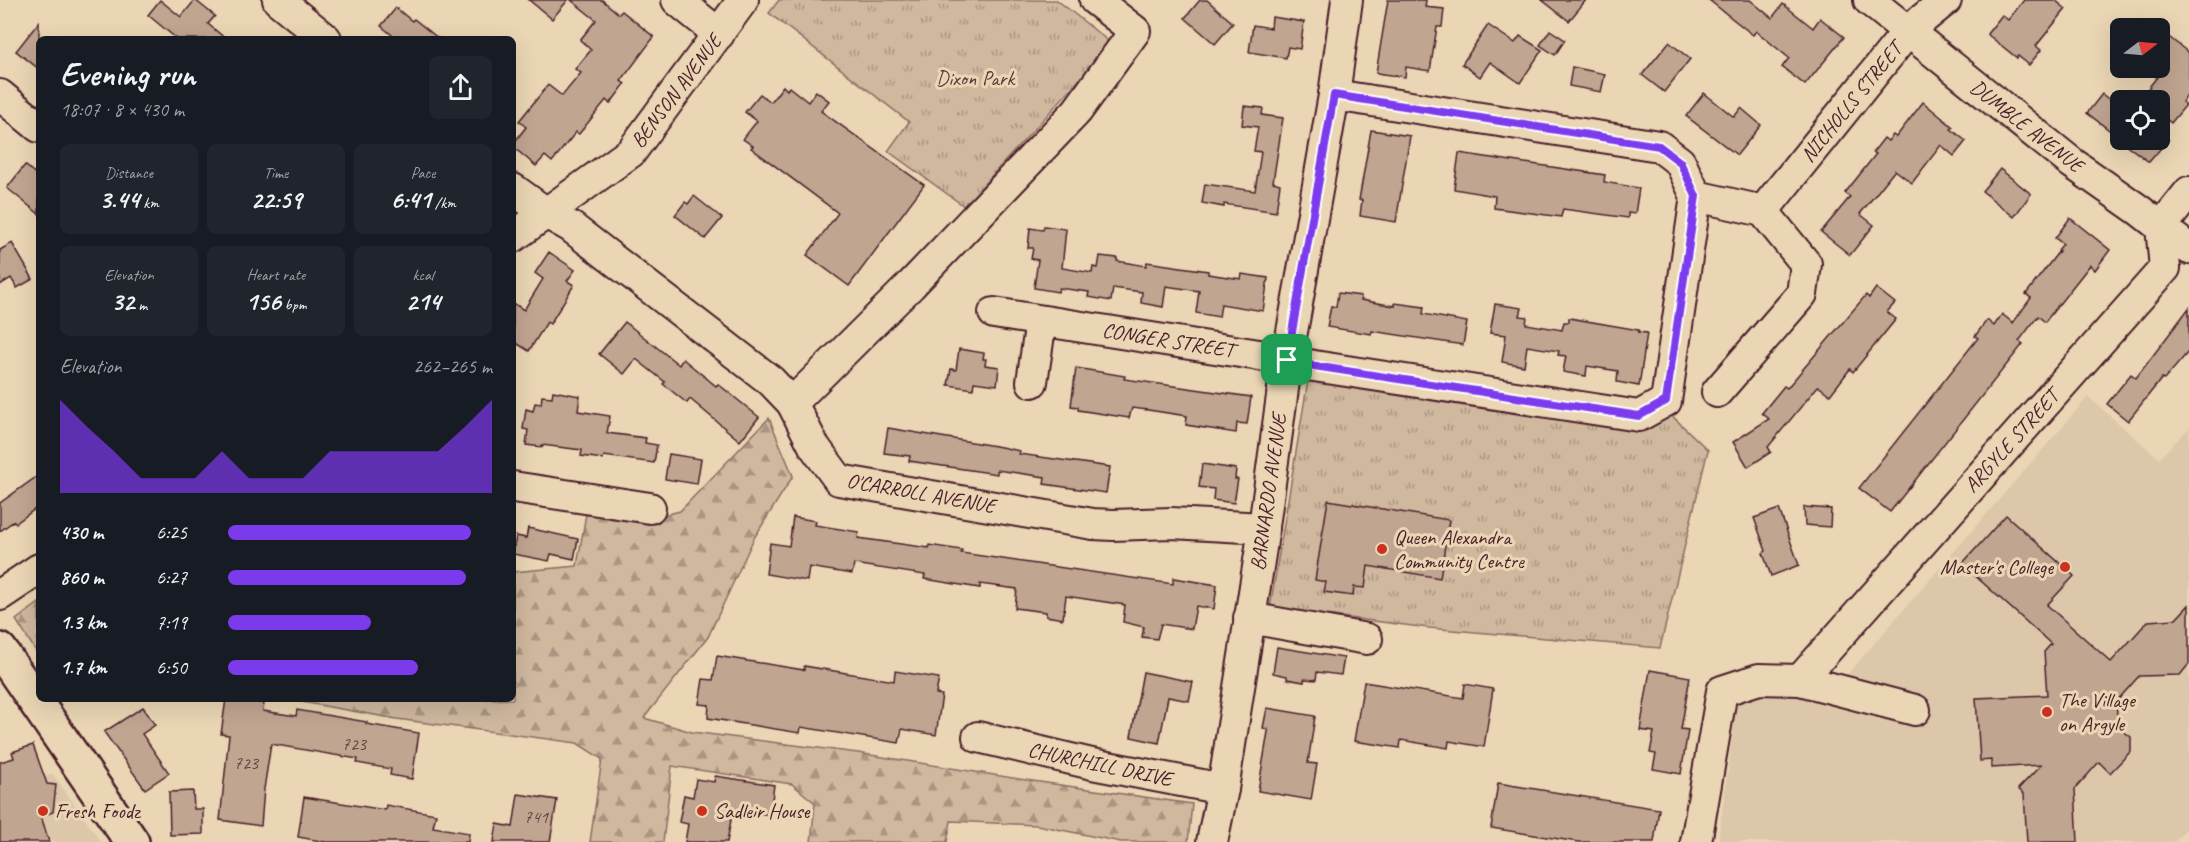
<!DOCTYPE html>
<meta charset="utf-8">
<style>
body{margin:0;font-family:Caveat,sans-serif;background:#20242c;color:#f1f3f6;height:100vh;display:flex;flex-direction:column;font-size:22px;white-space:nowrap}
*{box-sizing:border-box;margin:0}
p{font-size:20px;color:#9ea1a6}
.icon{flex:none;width:33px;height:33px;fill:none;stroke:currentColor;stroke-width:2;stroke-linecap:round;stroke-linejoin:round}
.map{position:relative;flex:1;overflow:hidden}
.drawer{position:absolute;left:36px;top:36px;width:480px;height:666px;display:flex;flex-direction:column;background:#171b24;border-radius:9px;box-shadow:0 6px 24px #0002}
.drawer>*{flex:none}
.needle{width:39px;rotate:74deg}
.tools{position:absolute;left:2110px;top:18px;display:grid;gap:12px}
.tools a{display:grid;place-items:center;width:60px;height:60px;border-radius:9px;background:#171b24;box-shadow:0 6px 24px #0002;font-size:30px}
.pin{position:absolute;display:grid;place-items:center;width:51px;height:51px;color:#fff;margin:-26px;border-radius:12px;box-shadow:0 3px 9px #0006}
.round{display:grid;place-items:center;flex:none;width:63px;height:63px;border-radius:9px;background:#20242c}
.headline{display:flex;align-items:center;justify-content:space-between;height:102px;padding:0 24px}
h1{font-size:33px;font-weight:700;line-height:45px}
.figures{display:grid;grid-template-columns:repeat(3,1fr);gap:9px;height:102px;padding:6px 24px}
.figures div{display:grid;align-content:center;border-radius:9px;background:#20242c;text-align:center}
.figures b{font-size:26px;font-weight:700}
.figures small{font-size:16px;font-weight:400}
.figures p{font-size:16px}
.chart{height:168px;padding:12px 24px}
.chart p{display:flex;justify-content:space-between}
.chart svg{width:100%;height:108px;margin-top:6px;fill:#7c3aed;opacity:.7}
ul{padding:0 24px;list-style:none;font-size:20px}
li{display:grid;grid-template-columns:96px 72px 1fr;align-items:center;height:45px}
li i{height:15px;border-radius:8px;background:#7c3aed}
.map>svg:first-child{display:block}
.built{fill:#ddc7aa}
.forest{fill:url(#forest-firs);stroke:#8c6c64;stroke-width:1.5}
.park{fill:url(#park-tufts);stroke:#8c6c64;stroke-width:1.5}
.building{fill:#c0a591;stroke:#4a1f2b;stroke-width:1.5}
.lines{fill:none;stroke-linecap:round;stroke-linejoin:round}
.minor-casing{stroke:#4a1f2b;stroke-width:34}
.major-casing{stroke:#4a1f2b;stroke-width:38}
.minor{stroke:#ead6b4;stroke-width:30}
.major{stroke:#ead6b4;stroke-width:33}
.route-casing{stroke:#fff;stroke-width:12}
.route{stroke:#7c3aed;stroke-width:8}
.poi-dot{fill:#c8321e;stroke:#ead6b4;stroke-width:2}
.labels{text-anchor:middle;stroke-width:6;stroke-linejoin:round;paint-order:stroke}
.number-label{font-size:18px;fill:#684044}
.park-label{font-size:21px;fill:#5e363c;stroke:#ead6b4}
.street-label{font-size:21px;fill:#4a1f2b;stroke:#ead6b4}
.poi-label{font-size:21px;fill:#4a1f2b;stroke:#ead6b4;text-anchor:start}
</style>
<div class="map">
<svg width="2189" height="842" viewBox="0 0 2189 842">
<defs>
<pattern id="forest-firs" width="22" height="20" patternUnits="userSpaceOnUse" patternTransform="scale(1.5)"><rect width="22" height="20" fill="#cfb89e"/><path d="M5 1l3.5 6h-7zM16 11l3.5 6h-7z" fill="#aa9581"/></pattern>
<pattern id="park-tufts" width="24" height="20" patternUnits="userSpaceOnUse" patternTransform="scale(1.5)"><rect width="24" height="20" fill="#cfb89e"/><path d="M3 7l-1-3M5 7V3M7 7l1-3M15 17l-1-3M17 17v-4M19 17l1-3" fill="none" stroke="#aa9581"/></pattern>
</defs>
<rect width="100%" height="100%" fill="#ead6b4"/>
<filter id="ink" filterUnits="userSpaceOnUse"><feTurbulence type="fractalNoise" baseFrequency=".0167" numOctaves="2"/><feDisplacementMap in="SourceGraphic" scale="12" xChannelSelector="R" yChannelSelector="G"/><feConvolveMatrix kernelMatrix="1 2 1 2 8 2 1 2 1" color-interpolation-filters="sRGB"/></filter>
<g filter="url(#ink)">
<g class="built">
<path d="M2088,397L2159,458L2189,428V826L2174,842H1718L1738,697L1846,676Z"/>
<path d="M53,774L101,842H11L0,792Z"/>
</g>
<g class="forest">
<path d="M769,418L793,476L754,538L708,637L644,718L692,732L858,753L1019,779L1192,804L1188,842H1121L1037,825L951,821L947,842H811L815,803L792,784L672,766L663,842H590L602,759L577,743L397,719L285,699H513V572L577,566L586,514L649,519L680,511Z"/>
<path d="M39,603V656L16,620Z"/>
</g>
<g class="park">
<path d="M779,0H1057L1112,44L964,206L888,151L909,122L769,13Z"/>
<path d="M1308,380L1641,428L1670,414L1708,450L1660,648L1429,628L1270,608Z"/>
</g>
<g class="building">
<path d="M160,0L181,17L195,0L215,16L208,24L226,39H177L148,15Z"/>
<path d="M529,0H568L552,19Z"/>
<path d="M571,0H602L619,14L622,11L654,37L621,81L625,84L610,104L606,100L579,134L576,132L552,162L545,156L536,166L513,147V144L526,127L519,121L548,85L562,96L581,73L575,69L591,50L580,40L596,20Z"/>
<path d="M1200,0H1207L1233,23L1215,44L1185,18Z"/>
<path d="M1388,0H1426L1425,7L1444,9L1442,27H1437L1430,71L1406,67L1405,77L1376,73Z"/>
<path d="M1542,0H1586L1569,21Z"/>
<path d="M1709,0H1750L1772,18L1783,4L1813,28L1820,18L1844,37L1805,85L1782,67L1789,58L1756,31L1753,35Z"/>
<path d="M2024,0H2055L2066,9L2036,46L2041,50L2029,65L2018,56L2017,58L1987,34L2002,15L2008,20Z"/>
<path d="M396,8L412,21L414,19L439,39H397L381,26Z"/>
<path d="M1272,17L1304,22L1300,49L1288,47L1286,58L1249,52L1253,25L1271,28Z"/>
<path d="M39,22V69L16,51Z"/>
<path d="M1488,25L1515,43L1520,36L1542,50L1520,83L1490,62L1480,77L1462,64Z"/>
<path d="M1550,30L1565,40L1555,55L1540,45Z"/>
<path d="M2160,30L2189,53V92L2182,102L2186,105L2171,123L2160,114V100H2139L2160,73Z"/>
<path d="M1669,42L1690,59L1664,92L1642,75Z"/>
<path d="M1572,67L1605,74L1601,92L1569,86Z"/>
<path d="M783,86L787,90L789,87L808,102L816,91L829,101L821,111L924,185L849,286L807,255L838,213L751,148L753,146L743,139L757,121L745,112L760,94L771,102Z"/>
<path d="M1704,93L1734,117L1741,108L1761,125L1737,155L1686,116Z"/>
<path d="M2102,94L2121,109V139L2087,113Z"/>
<path d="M1923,102L1953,127L1951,129L1966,141L1954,156L1941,145L1912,183L1895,170L1860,214L1874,225L1850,255L1821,232L1850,197L1845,193L1876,154L1873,152L1884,138L1888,141L1893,135L1896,137Z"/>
<path d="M1244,106L1263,108L1262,115L1283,118L1273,182L1280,184L1276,212L1224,204V207L1202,203L1205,184L1255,191L1261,152L1254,151L1258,127L1242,125Z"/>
<path d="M1371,130L1410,136L1396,222L1360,216L1362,200H1359Z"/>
<path d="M2120,140H2168L2149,162Z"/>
<path d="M1459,153L1605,175L1604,182L1639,188L1635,214L1628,213V218L1563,209L1561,217L1494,208L1495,196L1454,189Z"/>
<path d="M25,165L39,177V214L7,188Z"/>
<path d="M2000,169L2031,194L2014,217L1982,191Z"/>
<path d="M694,196L722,218L705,239L675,215L685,202L688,204Z"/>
<path d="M2070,218L2110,250L2095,270L2090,265L2045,322L2038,316L2019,341L2023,344L1890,512L1859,488L1978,338L1975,336L1987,320L1994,326L2002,314L2013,323L2031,298L2026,294L2059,251L2058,250L2063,244L2055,238Z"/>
<path d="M1044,226L1066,229L1062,268L1092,273L1093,267L1098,268L1100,256L1117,258V261L1146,266L1147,262L1208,271V274L1241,279L1242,274L1268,278L1263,311L1221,304L1219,317L1196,313L1199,291L1166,286L1163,307L1141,303L1142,292L1113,288L1111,301L1088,297L1089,292L1059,288L1058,292L1034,288L1038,260L1031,259L1033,248H1028L1030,228L1043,230Z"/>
<path d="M12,243L33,279L17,288L11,278L0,285V250Z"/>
<path d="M549,252L575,270L567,281L574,285L550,324L547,322L529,351L513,341V303L524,310L543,279L535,273Z"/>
<path d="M1876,288L1895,303L1887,312L1896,319L1853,372L1850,369L1830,395L1818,386L1768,447L1771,452L1748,467L1733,442L1769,419L1762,413L1784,386L1787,388L1866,295L1869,298Z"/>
<path d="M1338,293L1361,296V300L1395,306V303L1424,307L1423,314L1467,322L1463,345L1372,331L1371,334L1327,327L1331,306L1336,307Z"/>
<path d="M1495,304L1522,308L1520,316L1527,317L1526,324L1562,330L1564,322H1569V318L1639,330L1638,332L1647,333L1639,386L1617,382L1618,371L1587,366L1586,376L1563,372L1566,356L1558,355L1559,351L1527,346L1524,366L1502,362L1506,335L1490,333Z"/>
<path d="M2189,308V351L2164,380L2162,378L2128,421L2107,404L2131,374L2136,378Z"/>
<path d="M625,322L679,365L683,359L716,386L718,384L759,417L740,441L690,399L687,403L683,400L663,384L665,382L636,359L624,374L599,354Z"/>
<path d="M959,349L984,353L983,359H986L985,365L999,367L997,385L974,382L973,389L948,385L951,369L956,370Z"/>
<path d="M1076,368L1125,376L1124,379L1251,397L1247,424L1237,423L1236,433L1186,425L1187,416L1148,410L1132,408L1129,418L1078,410V407L1071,406Z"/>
<path d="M553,391L580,396L578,411L610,416L607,433L646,438L645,443L657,445L654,463L604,456L603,459L581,456L582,450L542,445V447L526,445L528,430L523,429L526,409L533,411L535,403L541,404L542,396L552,397Z"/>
<path d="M888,428L1001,447L1020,451L1019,454L1110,467L1106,493L1044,484L1045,477L997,470V474L909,461L910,456L884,453Z"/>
<path d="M669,454L701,459L697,484L665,479Z"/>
<path d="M1202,464L1236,469L1235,479H1238L1234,503L1213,500L1214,489L1199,487Z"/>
<path d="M39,475V506L16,523L14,521L0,531V503Z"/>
<path d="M1328,500L1449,520L1440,578L1368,566L1365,588L1354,587L1353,596L1324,592L1326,582L1315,580Z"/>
<path d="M1804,507L1831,509L1830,527L1805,525Z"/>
<path d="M1779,509L1799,565L1771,576L1763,553L1766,551L1754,518Z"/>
<path d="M2006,515L2074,576L2047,605L2111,662L2148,621L2176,619L2189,605V664L2180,675L2139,676L2116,702L2118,727L2131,737V751L2110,773L2099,762L2075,789L2078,842H2027L2024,794L2018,789L2041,765L1991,768V760L1980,761L1976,698L2047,695L2044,652L2051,644L1962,564Z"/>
<path d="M793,517L816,521L815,525L859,532L858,538L929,548V545L962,550L961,553L1173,584V578L1217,585L1214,609L1196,606L1192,629L1161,624L1157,639L1142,637L1144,627L1123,622L1125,605L1066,596L1063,619L1046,616V612L1015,608L1017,589L980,584V588L924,579L925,575L854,564L852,574L809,567L807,581L766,574L770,543L789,546Z"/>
<path d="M528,528L578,539L574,559L551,554L549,561L513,554L516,536L526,538Z"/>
<path d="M1277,647L1344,658L1341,675L1317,672L1316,680L1304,679V682L1287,679V676L1273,673Z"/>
<path d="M717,656L804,670V666L894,681L895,671L939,678L936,694L942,695L936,735L902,729L899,743L801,727L800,733L708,718L709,705L699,704L703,679L713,680Z"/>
<path d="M1650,670L1690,677L1681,729L1688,730L1681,774L1653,769L1656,754L1650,753L1654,732L1640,730Z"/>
<path d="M1143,672L1193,682L1189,701L1168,697L1159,743L1131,737Z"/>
<path d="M1364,682L1463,698L1465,684L1493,689L1484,747L1449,741L1448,748L1401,740L1400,748L1354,741Z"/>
<path d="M226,699L264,703L263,711L296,716L297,710L367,722L366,724L419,733L412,779L390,775L391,769L357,763L358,759L271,744L264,789L261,826L220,820L229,735L221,734Z"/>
<path d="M143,707L155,725L142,734L169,773L145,789L104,732Z"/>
<path d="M1267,708L1315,716L1308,763L1317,764L1311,800L1258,791L1268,732V729L1263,728Z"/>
<path d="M33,745L47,784L56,785L53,812L41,816L49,842H0V762L14,758L12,752Z"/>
<path d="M715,776L774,785L770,815L733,809L727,842H685L688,824L679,822L684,795L693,797L696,779L714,782Z"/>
<path d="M1498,783L1659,809L1654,842H1578L1491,828Z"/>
<path d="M193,791L194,809H203V834L170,835L169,792Z"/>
<path d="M518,794L557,800L550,842H494L497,824L513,827Z"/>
<path d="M304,797L385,810L386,805L436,814L433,827L469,833L468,842H326L298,837Z"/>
</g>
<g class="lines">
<g class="minor-casing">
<g id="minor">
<path d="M278,0L326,39"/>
<path d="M677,0L719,34"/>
<path d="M1869,0L2072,163L2139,210L2189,249"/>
<path d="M0,95L39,127"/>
<path d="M1334,95L1659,146L1680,162L1696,196"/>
<path d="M513,189L546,213L571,227L771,381L792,403L814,446L839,480L1093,524L1113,525L1171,523L1264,528"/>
<path d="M1696,196L1763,211"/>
<path d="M1763,211L1908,31L1946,0"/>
<path d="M513,237L631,152L743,0"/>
<path d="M994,313L1259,355L1314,366L1639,416L1666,401L1696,196"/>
<path d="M1032,382L1041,321"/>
<path d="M1717,392L1802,294L1806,264L1763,211"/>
<path d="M792,403L911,285L1077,111L1135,31L1095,0"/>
<path d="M513,487L650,508"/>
<path d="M0,595L39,569"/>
<path d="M1249,618L1367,639"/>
<path d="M1800,680L1915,710"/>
<path d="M978,737L1092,764L1223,789"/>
<path d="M1212,842L1223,789L1261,548L1287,360L1334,95L1347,0"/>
<path d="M1696,842L1722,691L1759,679L1800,680L2165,268L2161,227L2189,192"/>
</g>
</g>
<g class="major-casing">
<path id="major" d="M0,650L132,842"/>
</g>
<use href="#minor" class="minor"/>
<use href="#major" class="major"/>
</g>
</g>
<g class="lines" filter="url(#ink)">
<g class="route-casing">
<path id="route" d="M1334,95L1659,146L1680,162L1696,196L1666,401L1639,416L1314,366L1287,360Z"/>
</g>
<use href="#route" class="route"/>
</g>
<g class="poi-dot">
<circle cx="1382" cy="549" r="6"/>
<circle cx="2065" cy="567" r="6"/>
<circle cx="2047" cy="712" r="6"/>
<circle cx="43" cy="811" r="6"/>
<circle cx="702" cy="811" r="6"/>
</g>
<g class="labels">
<g class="number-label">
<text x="354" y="750">723</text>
<text x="246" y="769">723</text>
<text x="536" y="823">741</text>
</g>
<g class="park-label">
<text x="975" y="85">Dixon Park</text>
</g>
<g class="street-label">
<text transform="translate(676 91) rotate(-53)" y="7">BENSON AVENUE</text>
<text transform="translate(1851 102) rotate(-51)" y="7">NICHOLLS STREET</text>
<text transform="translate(2027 126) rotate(38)" y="7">DUMBLE AVENUE</text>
<text transform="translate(1168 340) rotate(9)" y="7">CONGER STREET</text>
<text transform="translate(2011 441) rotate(-48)" y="7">ARGYLE STREET</text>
<text transform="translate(1268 492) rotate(-82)" y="7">BARNARDO AVENUE</text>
<text transform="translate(921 493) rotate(10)" y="7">O'CARROLL AVENUE</text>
<text transform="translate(1100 764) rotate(12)" y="7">CHURCHILL DRIVE</text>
</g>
<g class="poi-label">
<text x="1394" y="544">Queen Alexandra<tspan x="1394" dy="24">Community Centre</tspan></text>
<text x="2053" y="574" text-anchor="end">Master's College</text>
<text x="2059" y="707">The Village<tspan x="2059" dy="24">on Argyle</tspan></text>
<text x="55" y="818">Fresh Foodz</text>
<text x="714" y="818">Sadleir House</text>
</g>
</g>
</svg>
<div class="tools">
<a><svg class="needle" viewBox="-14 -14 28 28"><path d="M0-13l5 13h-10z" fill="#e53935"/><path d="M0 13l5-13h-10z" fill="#9ea1a6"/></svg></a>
<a><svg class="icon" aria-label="locate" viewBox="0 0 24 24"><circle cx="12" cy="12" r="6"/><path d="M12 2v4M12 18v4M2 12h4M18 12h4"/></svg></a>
</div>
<div class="pin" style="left:1287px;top:360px;background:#1e9e55"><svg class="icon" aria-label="arrive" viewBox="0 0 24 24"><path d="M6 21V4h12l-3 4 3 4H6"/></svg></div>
<section class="drawer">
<div class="headline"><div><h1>Evening run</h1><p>18:07 · 8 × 430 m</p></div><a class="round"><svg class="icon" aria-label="share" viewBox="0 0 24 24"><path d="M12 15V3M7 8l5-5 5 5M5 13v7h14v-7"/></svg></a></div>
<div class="figures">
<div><p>Distance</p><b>3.44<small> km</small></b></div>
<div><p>Time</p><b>22:59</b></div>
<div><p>Pace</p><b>6:41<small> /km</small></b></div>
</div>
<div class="figures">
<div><p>Elevation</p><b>32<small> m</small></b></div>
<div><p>Heart rate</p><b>156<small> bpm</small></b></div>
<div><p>kcal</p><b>214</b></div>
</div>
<div class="chart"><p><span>Elevation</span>262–265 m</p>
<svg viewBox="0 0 160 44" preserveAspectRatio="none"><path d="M0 44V6L10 17L20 27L30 38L40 38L50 38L60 27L70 38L80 38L90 38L100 27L110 27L120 27L130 27L140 27L150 17L160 6V44z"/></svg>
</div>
<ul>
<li><b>430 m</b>6:25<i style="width:92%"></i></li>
<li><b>860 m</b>6:27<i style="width:90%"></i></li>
<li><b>1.3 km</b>7:19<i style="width:54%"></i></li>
<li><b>1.7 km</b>6:50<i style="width:72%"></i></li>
</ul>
</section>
</div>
